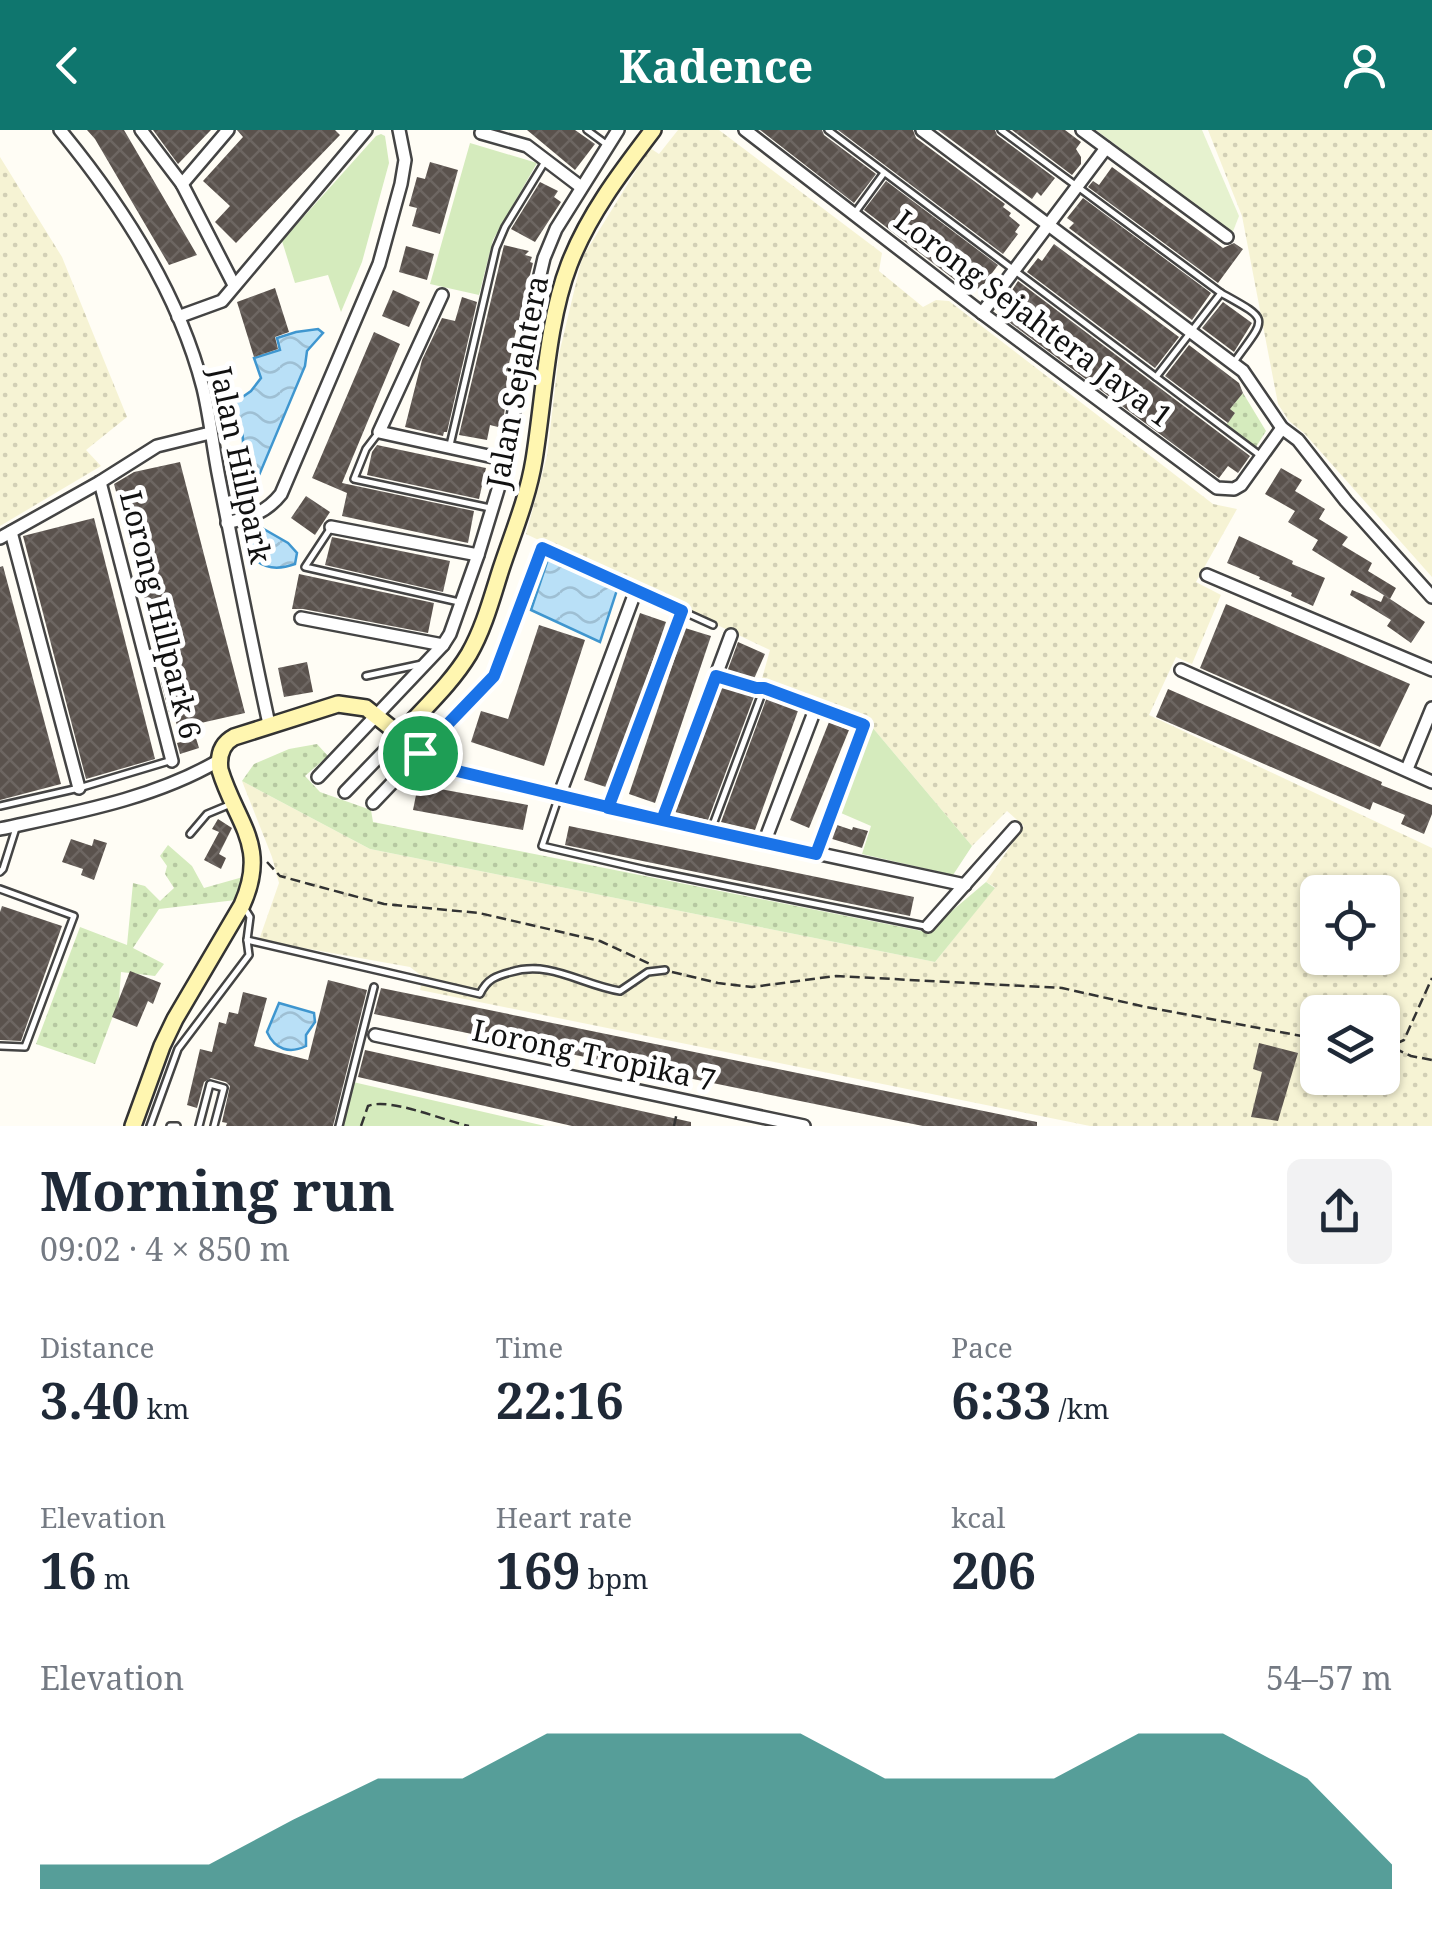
<!DOCTYPE html>
<meta charset="utf-8">
<style>
body{margin:0;font-family:"Noto Serif",serif;background:#f2f2f3;color:#1f2937;height:100vh;display:flex;flex-direction:column;font-size:38px;white-space:nowrap}
*{box-sizing:border-box;margin:0}
p{font-size:32px;color:#747a83}
.icon{flex:none;width:55px;height:55px;fill:none;stroke:currentColor;stroke-width:2;stroke-linecap:round;stroke-linejoin:round}
.map{position:relative;height:996px;overflow:hidden}
.panel{display:flex;flex-direction:column;background:#fff;flex:1}
.panel>*{flex:none}
.buttons{position:absolute;left:1300px;top:745px;display:grid;gap:20px}
.buttons a{display:grid;place-items:center;width:100px;height:100px;border-radius:15px;background:#fff;box-shadow:0 2px 8px #0004;font-size:50px}
.pin{position:absolute;display:grid;place-items:center;width:85px;height:85px;color:#fff;margin:-42px;border:5px solid #fff;border-radius:50%;box-shadow:0 2px 10px #0007}
.round{display:grid;place-items:center;flex:none;width:105px;height:105px;border-radius:15px;background:#f2f2f3}
.overview{display:flex;align-items:center;justify-content:space-between;height:170px;padding:0 40px}
h1{font-size:55px;font-weight:700;line-height:75px}
.stats{display:grid;grid-template-columns:repeat(3,1fr);gap:15px;height:170px;padding:10px 40px}
.stats div{display:grid;align-content:center}
.stats b{font-size:50px;font-weight:700}
.stats small{font-size:28px;font-weight:400}
.stats p{font-size:28px}
.chart{height:280px;padding:20px 40px}
.chart p{display:flex;justify-content:space-between}
.chart svg{width:100%;height:180px;margin-top:10px;fill:#0f766e;opacity:.7}
header{display:flex;justify-content:space-between;align-items:center;height:130px;padding:0 40px;background:#0f766e;color:#fff;font-size:45px;font-weight:700}
.map>svg:first-child{display:block}
.farmland{fill:url(#farmland-dots);fill-rule:evenodd}
.grass{fill:url(#grass-dots)}
.park{fill:#d5ebbd}
.pitch{fill:#e6f2cf}
.water{fill:url(#water-waves);stroke:#3f96cf;stroke-width:2.5}
.building{fill:url(#building-cross-hatch)}
.lines{fill:none;stroke-linecap:round;stroke-linejoin:round}
.lane-casing{stroke:#444;stroke-width:10}
.street-casing{stroke:#444;stroke-width:16}
.secondary-casing{stroke:#333;stroke-width:20}
.path{stroke:#333;stroke-width:2.5;stroke-dasharray:10 5;stroke-linecap:butt}
.lane{stroke:#fff;stroke-width:5}
.street{stroke:#fff;stroke-width:11}
.secondary{stroke:#fff6b0;stroke-width:15}
.route-casing{stroke:#fff;stroke-width:20}
.route{stroke:#1a73e8;stroke-width:12}
.labels{text-anchor:middle;stroke-width:10;stroke-linejoin:round;paint-order:stroke}
.street-label{font-size:30px;fill:#111;stroke:#fff}
</style>
<header><svg class="icon" aria-label="back" viewBox="0 0 24 24"><path d="M15 5l-7 7 7 7"/></svg>Kadence<svg class="icon" aria-label="person" viewBox="0 0 24 24"><circle cx="12" cy="8" r="4"/><path d="M4 21q1-7 8-7t8 7"/></svg></header>
<div class="map">
<svg width="1432" height="996" viewBox="0 0 1432 996">
<defs>
<pattern id="farmland-dots" width="8" height="8" patternUnits="userSpaceOnUse" patternTransform="scale(2.5)"><rect width="8" height="8" fill="#f6f3d4"/><path d="M2 2h.1M6 6h.1" fill="none" stroke="#d2cfb5" stroke-width="1.8" stroke-linecap="round"/></pattern>
<pattern id="grass-dots" width="8" height="8" patternUnits="userSpaceOnUse" patternTransform="scale(2.5)"><rect width="8" height="8" fill="#d5ebbd"/><path d="M2 2h.1M6 6h.1" fill="none" stroke="#b6c8a1" stroke-width="1.8" stroke-linecap="round"/></pattern>
<pattern id="water-waves" width="16" height="10" patternUnits="userSpaceOnUse" patternTransform="scale(2.5)"><rect width="16" height="10" fill="#b9e0f7"/><path d="M0 5q4-4 8 0t8 0" fill="none" stroke="#9ebfd3"/></pattern>
<pattern id="building-cross-hatch" width="8" height="8" patternUnits="userSpaceOnUse" patternTransform="scale(2.5)"><rect width="8" height="8" fill="#5a524d"/><path d="M0 0l8 8M0 8l8-8" fill="none" stroke="#6d6662"/></pattern>
</defs>
<rect width="100%" height="100%" fill="#fffdf5"/>
<g class="farmland">
<path d="M678,0H719L882,123L879,141L923,177L936,170L949,171L1213,374L1237,379L1196,452L1221,465L1192,534L1176,527L1149,585L1432,718V996H1090L420,860L423,847L410,837L259,810L279,753L272,727L242,651L370,719L935,832L995,757L986,752L1024,696L1007,681L972,716L867,591L761,552L770,520L526,404L547,326L559,224L582,128L650,18L659,24ZM1318,762H1382V828H1318ZM1318,882H1382V948H1318Z"/>
<path d="M1208,0H1432V447L1304,303L1289,291L1278,274L1242,86Z"/>
<path d="M0,27L62,127L127,287L86,320L101,336L0,396Z"/>
</g>
<g class="grass">
<path d="M1243,263L1266,301L1256,317L1226,295L1235,283L1230,279Z"/>
<path d="M317,614L328,626L305,646L320,662L371,680L373,692L927,802L986,752L995,758L935,832L370,719L242,651L254,634L289,619Z"/>
<path d="M168,715L192,736L204,758L243,747L236,770L159,779L133,818L164,834L155,846L121,842L119,870L95,934L36,914L80,797L127,815L133,753L145,756L160,771L174,758L165,744L167,736L160,726Z"/>
</g>
<g class="park">
<path d="M381,4L385,6L389,33L362,132L341,182L328,145L295,153L282,111L376,6Z"/>
<path d="M470,13L537,33L493,110L479,165L430,154Z"/>
<path d="M867,591L972,716L953,745L862,724L871,696L834,680Z"/>
<path d="M353,952L545,996H342Z"/>
</g>
<path class="pitch" d="M1096,0H1202L1239,86L1232,104Z"/>
<g class="water">
<path d="M318,199L323,203L307,221L305,236L249,369L236,372C240,343 252,302 232,279L234,273L251,261L261,248L254,228L280,220L277,208L296,202Z"/>
<path d="M262,398L288,413L297,423L295,434C273,442 258,437 244,418L246,402Z"/>
<path d="M549,426L617,460L600,512L531,480Z"/>
<path d="M279,873L314,883L315,892L306,905V916C290,924 275,920 267,902Z"/>
</g>
<g class="building">
<path d="M87,0H124L197,125L169,135L95,9Z"/>
<path d="M153,0H211L178,34Z"/>
<path d="M237,0H335L340,5L236,113L215,92L230,76L203,51L243,7Z"/>
<path d="M527,0H575L595,14L575,40Z"/>
<path d="M760,0H822L824,5L876,44L854,73Z"/>
<path d="M838,0H913L916,8L1005,74L1003,77L1011,83L1009,86L1020,95L1015,102L1018,104L1003,124Z"/>
<path d="M938,0H995L997,5L1055,48L1041,66L1037,62L1032,69Z"/>
<path d="M1012,0H1065L1081,12L1076,19L1081,27V34L1072,45Z"/>
<path d="M430,32L458,40L440,104L412,96L417,78L409,76L417,47L425,49Z"/>
<path d="M1112,37L1223,118L1234,113L1243,119L1218,153L1088,57L1093,51L1099,55Z"/>
<path d="M886,51L998,135L981,158L968,160L864,80Z"/>
<path d="M540,52L558,61L554,67L561,72L535,112L511,99Z"/>
<path d="M1083,68L1211,163L1192,190L1069,98L1074,93L1067,88Z"/>
<path d="M1054,114L1179,207L1155,238L1027,142L1038,128L1042,131Z"/>
<path d="M504,115L529,121L525,125L532,127L530,132L533,133L511,221H512L507,242V264L502,298L490,295L487,310L459,305Z"/>
<path d="M406,116L434,124L427,150L399,142Z"/>
<path d="M1018,151L1250,326L1238,343L1228,336L1219,348L1001,186L1006,179L1002,176Z"/>
<path d="M275,158L289,202L275,207L278,219L254,227L237,172Z"/>
<path d="M393,160L420,172L409,197L382,186Z"/>
<path d="M462,167L477,172L447,302H444L443,306L405,297L422,230L442,188L455,191Z"/>
<path d="M1223,172L1252,193L1234,222L1202,198Z"/>
<path d="M374,202L400,214L342,353L474,381L468,413L342,386L347,363L312,348Z"/>
<path d="M1189,215L1239,253L1243,263L1230,279L1235,283L1228,293L1165,246Z"/>
<path d="M377,315L486,338L479,369L367,345L372,322Z"/>
<path d="M180,332L245,583L192,595L199,618L180,624L177,613L181,612L173,580L169,582L161,552L166,551L159,523L114,354L134,342Z"/>
<path d="M1281,338L1302,350L1295,361L1325,379L1319,389L1348,407L1342,415L1372,433L1368,441L1396,458L1390,469L1312,420L1318,410L1288,392L1295,381L1265,364Z"/>
<path d="M306,366L330,382L315,405L291,388Z"/>
<path d="M94,388L155,629L86,649L23,406Z"/>
<path d="M1239,406L1293,431L1292,434L1325,448L1313,476L1291,466L1292,463L1259,449L1260,447L1227,433Z"/>
<path d="M332,407L450,431L443,462L325,435Z"/>
<path d="M3,436L61,654L0,670V437Z"/>
<path d="M299,444L434,473L428,503L303,479H292Z"/>
<path d="M1352,460L1381,472L1384,465L1425,492L1411,513L1387,496L1391,490L1350,465Z"/>
<path d="M1226,474L1410,554L1380,617L1200,538Z"/>
<path d="M640,483L666,492L609,658L584,650Z"/>
<path d="M539,495L585,510L544,636L471,612L481,581L508,589Z"/>
<path d="M685,498L711,506L655,673L629,664Z"/>
<path d="M738,512L765,524L753,551L727,542Z"/>
<path d="M307,532L313,562L284,567L278,538Z"/>
<path d="M723,554L755,564L708,690L675,682Z"/>
<path d="M1168,559L1382,652L1381,655L1432,675V684L1424,704L1401,694L1405,685L1373,672L1370,680L1156,587Z"/>
<path d="M767,567L799,578L755,700L721,692Z"/>
<path d="M829,592L849,600L809,698L790,690Z"/>
<path d="M418,655L528,675L523,700L413,680Z"/>
<path d="M218,689L232,698L219,724L226,728L221,739L204,730L219,702L212,699Z"/>
<path d="M834,694L852,700L853,697L868,701L862,718L829,708Z"/>
<path d="M569,696L914,767L910,786L565,715Z"/>
<path d="M71,709L92,716L94,709L107,713L94,750L81,745L83,739L62,732Z"/>
<path d="M2,776L62,796L21,911L0,910V782Z"/>
<path d="M130,841L161,853L153,874L148,871L137,897L112,887Z"/>
<path d="M328,850L367,860L333,996H226L227,993L222,992L230,956L226,952L211,948L204,952L197,978L187,975L200,919L212,922L219,892L226,894L229,882L238,884L243,862L267,868L254,916L308,930Z"/>
<path d="M381,858L1037,992V996H923L374,884Z"/>
<path d="M1259,913L1298,923L1278,991L1251,987L1262,942L1253,939Z"/>
<path d="M365,920L691,992V996H572L358,947Z"/>
</g>
<g class="lines">
<g class="lane-casing">
<g id="lane">
<path d="M587,0L606,14"/>
<path d="M828,0L1261,326"/>
<path d="M1001,0L1221,163C1271,191 1267,186 1234,232"/>
<path d="M854,84L884,43"/>
<path d="M1156,247L1221,163"/>
<path d="M379,302L366,319L354,349L490,378"/>
<path d="M450,315L496,118L505,97L546,30"/>
<path d="M330,399L305,437L459,472"/>
<path d="M543,418L713,495"/>
<path d="M366,546L422,534"/>
<path d="M719,546L756,558H764L864,595L817,722"/>
<path d="M559,666L542,716L646,740L925,796"/>
<path d="M609,675L682,481"/>
<path d="M0,676L79,658L169,631"/>
<path d="M711,700L764,558"/>
<path d="M190,704L207,684L231,674"/>
<path d="M0,742L3,739L16,698"/>
<path d="M0,759L74,786L25,917L0,916"/>
<path d="M247,810L480,864C487,849 496,846 511,842C550,830 582,855 620,861L648,842L665,840"/>
<path d="M150,996L178,919L249,825L247,810L250,787L245,779"/>
<path d="M170,996H177"/>
<path d="M199,996L210,954L224,958L214,996"/>
<path d="M339,996L374,857"/>
</g>
</g>
<g class="street-casing">
<g id="street">
<path d="M60,0C121,74 179,164 203,258C210,287 213,318 219,348C235,430 251,512 269,594"/>
<path d="M141,0L182,54L234,155"/>
<path d="M745,0L982,183L1217,358L1234,359L1241,355L1282,298"/>
<path d="M922,0L1243,241L1282,298L1298,310L1346,371L1432,467"/>
<path d="M1082,0L1227,107"/>
<path d="M481,3L527,16L581,57"/>
<path d="M182,54L228,0"/>
<path d="M442,165L379,302L507,330"/>
<path d="M982,183L1106,18"/>
<path d="M178,187L222,171L366,0"/>
<path d="M100,352L172,631"/>
<path d="M227,393C250,387 266,383 281,364L379,134L401,54L405,30L399,0"/>
<path d="M331,397L478,425"/>
<path d="M11,402L79,658"/>
<path d="M0,408L100,352L157,316L210,303"/>
<path d="M1207,445L1432,540"/>
<path d="M301,488L443,515"/>
<path d="M1181,540L1432,652"/>
<path d="M1407,639L1432,578"/>
<path d="M318,647L443,515L450,504L478,425L507,330L523,217L544,128L556,99L618,0"/>
<path d="M345,662L400,605L435,637L662,690L965,755"/>
<path d="M559,666L636,460"/>
<path d="M373,673L493,547L542,418"/>
<path d="M662,690L731,505"/>
<path d="M0,699C73,683 153,669 218,631"/>
<path d="M764,713L816,577"/>
<path d="M928,796L1015,698"/>
<path d="M375,905L804,996"/>
</g>
</g>
<g class="secondary-casing">
<path id="secondary" d="M133,996L162,916L175,889L242,775C269,715 236,693 220,640C218,626 221,614 234,607L338,574L366,578L400,605C423,579 451,554 469,524C484,498 492,467 501,439C513,403 528,367 534,330C544,269 547,192 569,135C588,85 621,42 653,0"/>
</g>
<g class="path">
<path d="M267,732L280,746L309,754L384,774L479,783L600,811L650,834"/>
<path d="M672,842L718,853L752,857L836,846L1062,858L1146,877L1318,909"/>
<path d="M1394,918L1411,926L1432,930"/>
<path d="M1382,920L1404,910L1432,848"/>
<path d="M361,996L368,976C389,967 445,991 469,996"/>
<path d="M674,996L677,982"/>
</g>
<use href="#lane" class="lane"/>
<use href="#street" class="street"/>
<use href="#secondary" class="secondary"/>
</g>
<g class="lines">
<g class="route-casing">
<path id="route" d="M420,623L436,636L662,690L816,724L864,595L764,558H756L716,546L662,690L608,678L682,481L542,418L494,546L420,623"/>
</g>
<use href="#route" class="route"/>
</g>
<g class="labels">
<g class="street-label">
<text transform="translate(1033 189) rotate(37)" y="10">Lorong Sejahtera Jaya 1</text>
<text transform="translate(518 252) rotate(-79)" y="10">Jalan Sejahtera</text>
<text transform="translate(240 335) rotate(78)" y="10">Jalan Hillpark</text>
<text transform="translate(160 485) rotate(76)" y="10">Lorong Hillpark 6</text>
<text transform="translate(594 926) rotate(12)" y="10">Lorong Tropika 7</text>
</g>
</g>
</svg>
<div class="buttons">
<a><svg class="icon" aria-label="locate" viewBox="0 0 24 24"><circle cx="12" cy="12" r="6"/><path d="M12 2v4M12 18v4M2 12h4M18 12h4"/></svg></a>
<a><svg class="icon" aria-label="layers" viewBox="0 0 24 24"><path d="M12 4l9 5-9 5-9-5zM3 14l9 5 9-5"/></svg></a>
</div>
<div class="pin" style="left:420px;top:623px;background:#1e9e55"><svg class="icon" aria-label="arrive" viewBox="0 0 24 24"><path d="M6 21V4h12l-3 4 3 4H6"/></svg></div>
</div>
<section class="panel">
<div class="overview"><div><h1>Morning run</h1><p>09:02 · 4 × 850 m</p></div><a class="round"><svg class="icon" aria-label="share" viewBox="0 0 24 24"><path d="M12 15V3M7 8l5-5 5 5M5 13v7h14v-7"/></svg></a></div>
<div class="stats">
<div><p>Distance</p><b>3.40<small> km</small></b></div>
<div><p>Time</p><b>22:16</b></div>
<div><p>Pace</p><b>6:33<small> /km</small></b></div>
</div>
<div class="stats">
<div><p>Elevation</p><b>16<small> m</small></b></div>
<div><p>Heart rate</p><b>169<small> bpm</small></b></div>
<div><p>kcal</p><b>206</b></div>
</div>
<div class="chart"><p><span>Elevation</span>54–57 m</p>
<svg viewBox="0 0 160 44" preserveAspectRatio="none"><path d="M0 44V38L10 38L20 38L30 27L40 17L50 17L60 6L70 6L80 6L90 6L100 17L110 17L120 17L130 6L140 6L150 17L160 38V44z"/></svg>
</div>
</section>
